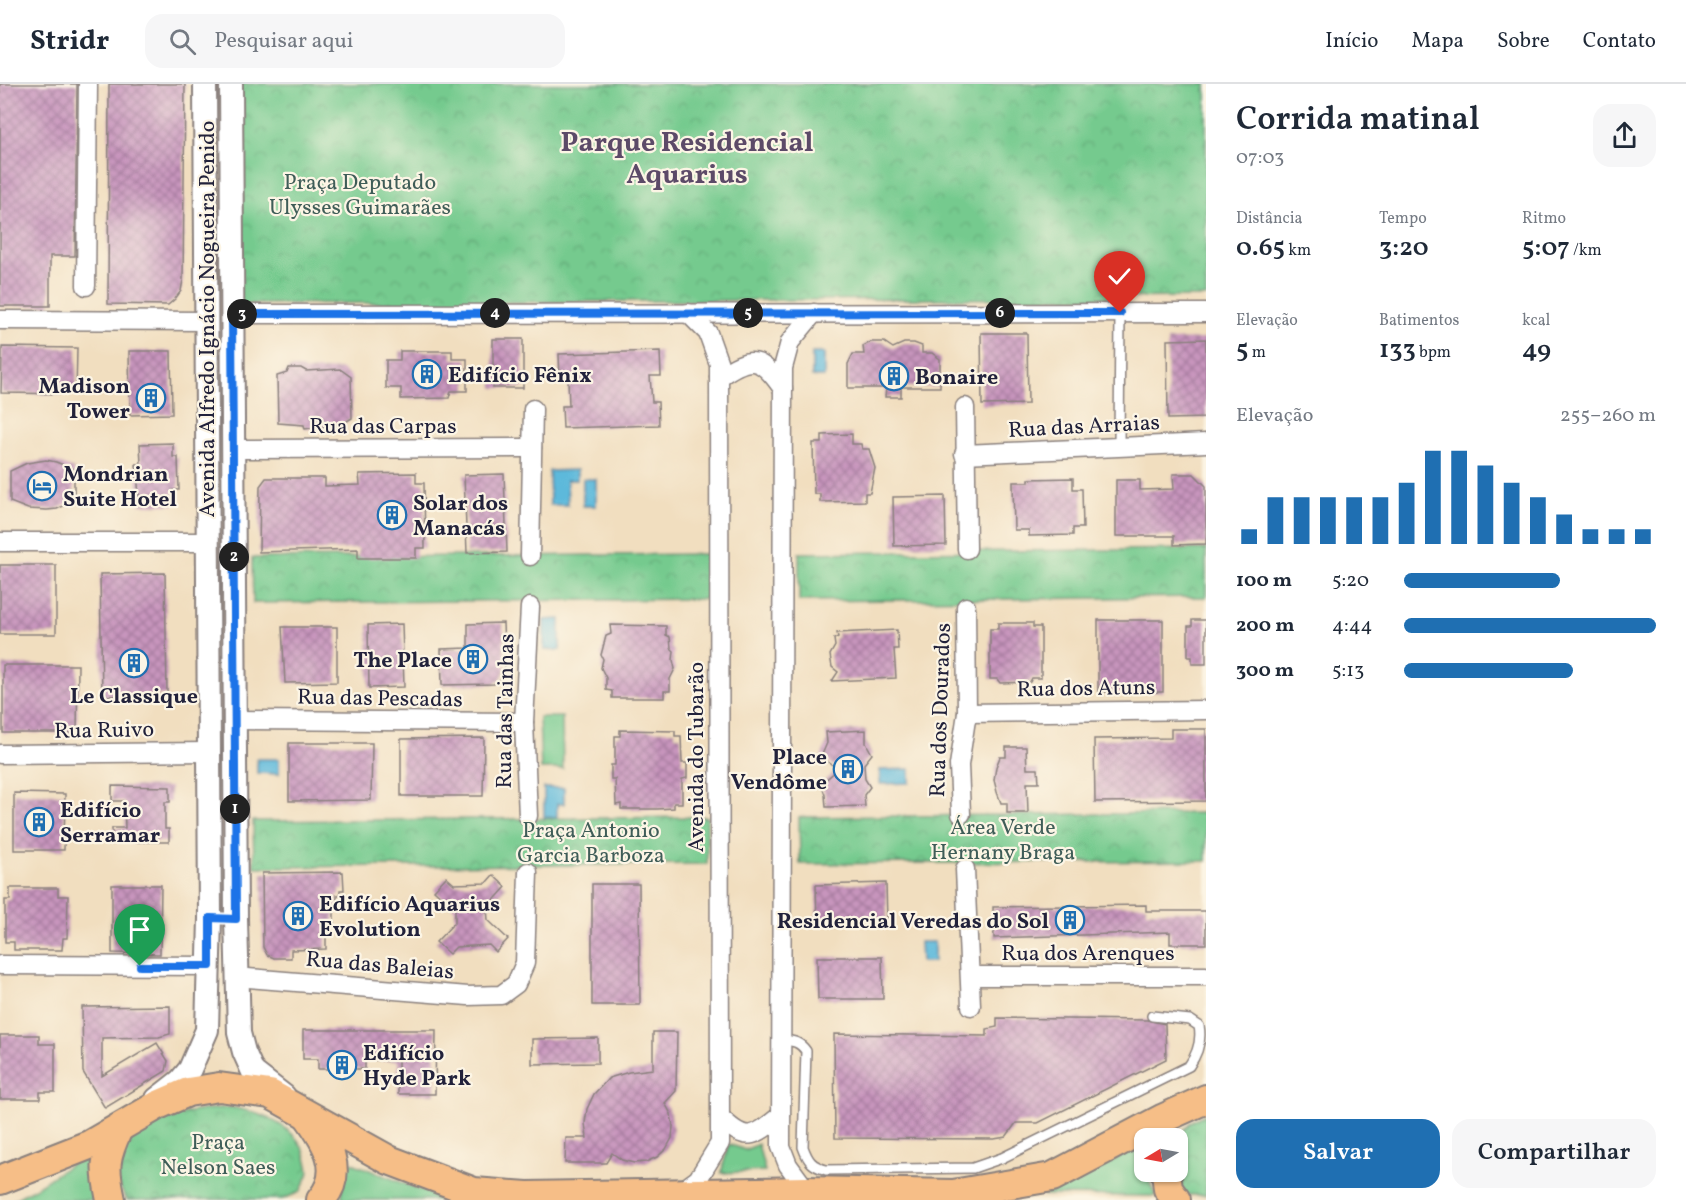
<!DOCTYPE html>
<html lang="pt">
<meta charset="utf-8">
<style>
body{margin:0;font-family:Vollkorn,serif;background:#f6f6f7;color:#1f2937;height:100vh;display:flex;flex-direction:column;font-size:22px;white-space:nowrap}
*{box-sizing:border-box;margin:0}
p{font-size:20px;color:#747a83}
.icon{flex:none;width:33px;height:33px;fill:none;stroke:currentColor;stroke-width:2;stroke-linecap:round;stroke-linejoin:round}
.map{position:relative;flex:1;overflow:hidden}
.details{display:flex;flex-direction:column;background:#fff;width:480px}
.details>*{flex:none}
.needle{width:39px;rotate:260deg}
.controls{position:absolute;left:1134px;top:1044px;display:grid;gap:12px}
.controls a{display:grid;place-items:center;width:54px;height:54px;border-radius:12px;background:#fff;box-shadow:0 2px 4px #0004;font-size:30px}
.pin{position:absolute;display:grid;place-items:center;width:51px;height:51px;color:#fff;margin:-62px -26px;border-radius:50% 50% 50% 0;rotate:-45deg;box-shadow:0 0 6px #0007}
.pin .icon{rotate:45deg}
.km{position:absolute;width:30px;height:30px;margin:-15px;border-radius:50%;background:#222;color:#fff;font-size:16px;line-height:30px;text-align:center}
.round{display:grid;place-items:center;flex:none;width:63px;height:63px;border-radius:18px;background:#f6f6f7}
.overview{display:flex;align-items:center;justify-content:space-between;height:102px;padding:0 30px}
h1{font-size:33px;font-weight:600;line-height:45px}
.figures{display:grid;grid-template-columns:repeat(3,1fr);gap:9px;height:102px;padding:6px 30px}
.figures div{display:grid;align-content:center}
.figures b{font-size:26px;font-weight:600}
.figures small{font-size:16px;font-weight:400}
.figures p{font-size:16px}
.chart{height:168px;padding:12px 30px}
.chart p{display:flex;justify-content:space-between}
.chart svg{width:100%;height:108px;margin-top:6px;stroke:#1f6fb2;stroke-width:6}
.primary-button{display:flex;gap:12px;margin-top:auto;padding:12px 30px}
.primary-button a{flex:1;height:69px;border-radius:18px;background:#1f6fb2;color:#fff;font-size:24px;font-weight:600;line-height:69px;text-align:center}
.primary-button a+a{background:#f6f6f7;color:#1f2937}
ul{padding:0 30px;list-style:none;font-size:20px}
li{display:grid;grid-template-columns:96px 72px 1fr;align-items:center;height:45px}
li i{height:15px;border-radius:8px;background:#1f6fb2}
header{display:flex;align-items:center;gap:36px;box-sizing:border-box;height:84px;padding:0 30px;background:#fff;border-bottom:2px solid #e0e1e3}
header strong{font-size:28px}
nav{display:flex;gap:33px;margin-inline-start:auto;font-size:21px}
.search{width:420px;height:54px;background:#f6f6f7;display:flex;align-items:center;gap:15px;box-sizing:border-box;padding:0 21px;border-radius:18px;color:#747a83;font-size:22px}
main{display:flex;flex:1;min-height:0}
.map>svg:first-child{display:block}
.grass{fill:#75ca8e;stroke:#4c7664;stroke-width:1.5}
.park{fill:url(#park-crowns);stroke:#4c7664;stroke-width:1.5}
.water{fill:#5db9db;stroke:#406e8b;stroke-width:1.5}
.building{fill:url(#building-cross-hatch)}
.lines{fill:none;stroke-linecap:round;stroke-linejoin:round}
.service-casing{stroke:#8a807d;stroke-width:12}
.minor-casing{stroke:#8a807d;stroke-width:21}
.tertiary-casing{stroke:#8a807d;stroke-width:26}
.primary-casing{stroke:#8a807d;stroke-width:32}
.service{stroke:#fff;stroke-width:9}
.minor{stroke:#fff;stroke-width:18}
.tertiary{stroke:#fff;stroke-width:22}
.primary{stroke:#f6be87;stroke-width:28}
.route-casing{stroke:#fff;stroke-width:12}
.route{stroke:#1a73e8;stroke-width:8}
.labels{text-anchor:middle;stroke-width:4.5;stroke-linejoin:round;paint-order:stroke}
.park-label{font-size:22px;fill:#3f5d58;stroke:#fcf5e5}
.street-label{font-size:22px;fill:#22223b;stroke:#fcf5e5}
.poi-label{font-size:22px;font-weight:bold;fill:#22223b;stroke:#fcf5e5;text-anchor:start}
.district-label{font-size:28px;font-weight:bold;fill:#5c4a68;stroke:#fcf5e5}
</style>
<header>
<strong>Stridr</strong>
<div class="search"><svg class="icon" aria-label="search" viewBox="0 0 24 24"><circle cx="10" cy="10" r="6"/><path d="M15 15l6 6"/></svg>Pesquisar aqui</div>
<nav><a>Início</a><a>Mapa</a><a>Sobre</a><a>Contato</a></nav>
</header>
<main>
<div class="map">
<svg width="1206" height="1116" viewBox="0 0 1206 1116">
<defs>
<pattern id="park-crowns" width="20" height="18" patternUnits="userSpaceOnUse" patternTransform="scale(1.5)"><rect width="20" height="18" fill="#75ca8e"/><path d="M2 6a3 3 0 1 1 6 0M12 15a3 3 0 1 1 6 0" fill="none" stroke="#65ad7b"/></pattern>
<pattern id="building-cross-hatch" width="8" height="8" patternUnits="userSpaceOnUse" patternTransform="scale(1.5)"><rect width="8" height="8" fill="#c895bd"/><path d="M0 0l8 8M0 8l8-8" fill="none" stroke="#a2799b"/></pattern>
</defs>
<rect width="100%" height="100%" fill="#fcf5e5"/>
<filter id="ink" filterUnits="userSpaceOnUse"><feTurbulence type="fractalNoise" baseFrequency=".0167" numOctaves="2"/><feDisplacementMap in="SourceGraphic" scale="12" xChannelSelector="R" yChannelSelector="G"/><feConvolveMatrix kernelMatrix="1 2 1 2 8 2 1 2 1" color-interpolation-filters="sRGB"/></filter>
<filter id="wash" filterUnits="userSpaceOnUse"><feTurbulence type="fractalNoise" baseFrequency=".008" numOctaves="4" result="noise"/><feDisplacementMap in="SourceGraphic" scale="24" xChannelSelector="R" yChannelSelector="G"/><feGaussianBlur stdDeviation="1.35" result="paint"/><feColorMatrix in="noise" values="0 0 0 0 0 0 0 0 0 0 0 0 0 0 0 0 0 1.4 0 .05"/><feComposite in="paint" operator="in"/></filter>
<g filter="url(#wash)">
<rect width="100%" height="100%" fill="#f1debf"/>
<g class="grass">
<path d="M539,633H562L563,685H541Z"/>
<path d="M729,1060L745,1066L758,1060L765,1087L721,1089Z"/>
<path d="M1144,1061V1088H1149L1150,1100L1156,1112L1043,1111Z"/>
<path d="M89,1068L94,1116H13L35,1104Z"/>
<path d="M342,1075L446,1116H342Z"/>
</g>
<g class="park">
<path d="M239,0H1206V213L239,220Z"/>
<path d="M1206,465V513L799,517V469Z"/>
<path d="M706,470V515L253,519L252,474Z"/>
<path d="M1206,729V777L800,780L799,733Z"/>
<path d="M707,733V780L254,783L253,737Z"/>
<path d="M231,1023C261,1029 300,1042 307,1077C308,1082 310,1087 308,1091C306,1097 302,1103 300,1108L283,1115L127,1116C118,1102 116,1093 120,1076C131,1032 193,1026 231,1023Z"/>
<path d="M1206,1030V1111H1186L1176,1102C1179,1071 1169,1044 1206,1030Z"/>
</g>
<g class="water">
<rect x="812" y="269" width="12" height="24"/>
<path d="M577,386V396H567L568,421H550L549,387Z"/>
<rect x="583" y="395" width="13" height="27"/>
<path d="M560,535V566H544V536Z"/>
<path d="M257,675H279V690L257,689Z"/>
<path d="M910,685V699L880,700V686Z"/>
<path d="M544,704H564V720H557V734L544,733Z"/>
<path d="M920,858H934V878H921Z"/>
</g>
<g id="blocks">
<g class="building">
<path d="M0,0H77L75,172H50V222H0Z"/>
<path d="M109,0H185L183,196L181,207L175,215L168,221L108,220Z"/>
<path d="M981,249H1027L1028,320L982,321Z"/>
<rect x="493" y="255" width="30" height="49"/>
<path d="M1206,255V334L1168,335L1167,256Z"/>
<path d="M871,258H884L893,264L904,259H914L922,262V269H932L940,275V303H901V313H885L886,304H848V280L853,270H864L863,262Z"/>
<path d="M2,263L77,264L76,310L1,309Z"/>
<path d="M129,267H171L172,330L130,331Z"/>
<path d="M400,267H452V275H467V307H451L449,314L401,315V304H386V276H400Z"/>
<path d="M660,267L661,292H650L652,318H658L659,341L563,344L562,322H569L568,295H560L559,270Z"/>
<path d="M289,284H301L306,287L340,285L351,293L352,334L342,340L305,345L304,341L278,339L277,292L287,289Z"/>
<path d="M852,350V360H861L862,365H869L875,384L870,409H865V417L820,418V410H814L813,359H822V351Z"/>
<path d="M173,359V373H178L179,406H173L174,421H140L136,380H141L140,360Z"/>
<path d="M46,376L56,378L74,385V417L57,425L47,426L28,425L10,418V387L27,379Z"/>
<path d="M416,389V399H424L425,464H416V474H358V465L259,468L260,402L266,394H325V402L360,401L359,390Z"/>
<path d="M504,390L507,468L467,469L464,391Z"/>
<path d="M1173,390H1194L1206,402V460L1174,461V452H1116V396H1140V406L1174,405Z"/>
<path d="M1073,394V405H1082L1083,444H1073V451L1029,452V446H1014L1013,398H1029V395Z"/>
<path d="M945,412L946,461L894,462L893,413Z"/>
<rect x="0" y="481" width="56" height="69"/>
<path d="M165,489L167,611L102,612L100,490Z"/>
<rect x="1098" y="536" width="65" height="72"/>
<path d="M1192,536H1206V580H1192V573H1188V542H1192Z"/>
<path d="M503,539L505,586L501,595L494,600L442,601L441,565L468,564V540Z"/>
<path d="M998,539H1033V543H1041V594H1032L1030,598L1000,599L997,595H990V545H998Z"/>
<path d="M402,540L404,603L369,604L368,541Z"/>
<path d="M610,541L666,542V551L670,553L671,564L674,567L673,576L675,585L670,595V607H664V614H612V607L606,606V594L601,584L603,575L601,571L606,552L611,550Z"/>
<path d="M282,543H337V598L285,599Z"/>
<path d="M897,546L898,565H894L896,594L832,597L838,588L832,583L830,571L835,562L834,555L838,553L837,549Z"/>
<path d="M3,581H78L77,649H3Z"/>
<path d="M1171,645H1206V717L1095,718L1094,655L1171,654Z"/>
<path d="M620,646L675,647V652H681L682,679H687V694L682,695V719H674V724L657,725H621V720L616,721L615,695H611V681H615V652H620Z"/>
<path d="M866,646V659L872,670L864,680L865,695L870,703L864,711L865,722L826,723L825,711L821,700L838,685L821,673L827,659L826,648Z"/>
<path d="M484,654L483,712H401V655Z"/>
<path d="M289,659H372L371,716L289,717Z"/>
<path d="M1006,663H1026L1027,685H1038L1039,699H1027L1028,729H1007V719H1001L997,708L994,696L996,683L1000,673H1006Z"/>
<path d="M112,702L170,703V718H165V745H169V758H112V744H125L124,717H112Z"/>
<path d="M14,709L65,710L64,766H14Z"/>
<path d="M343,788L344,806H340V811H337V822L334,823V842H326V865L291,866V874H274L267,871L263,863L262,789Z"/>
<path d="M493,791L506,803L487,824L488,836L508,855L496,868L489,861L456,863L449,870L436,858L455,838V825L434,806L446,793L454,800L486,799Z"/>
<path d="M886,799L887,837H841V839L817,840L816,801Z"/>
<path d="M592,800H639L640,921H592Z"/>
<path d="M112,801H161L160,870L112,869Z"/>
<path d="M10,804H58V812H68L67,854H63L62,866H14V858H5V816H10Z"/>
<path d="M1146,821V827H1206V860H1170V848L994,854L993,823Z"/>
<path d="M817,873H882L883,915H818Z"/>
<path d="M170,922V950L159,953L102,954V992L157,959L168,977L166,987L105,1024L83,988L82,923Z"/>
<path d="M997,934L1147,936L1165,940L1166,975L1038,1039H1016L1006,1053L994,1055L835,1054L834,950L987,952V945L997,943Z"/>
<path d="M303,946H436L435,1010H398V977L365,976V985H318V975H303Z"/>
<path d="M653,948H677L676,1007L665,1019L671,1030L673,1042L672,1054L666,1065L657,1073L646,1078L634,1079L622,1076L612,1069L606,1079H565L566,1054H587L585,1039L587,1025L594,1010L609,994L629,988L653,985Z"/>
<path d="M0,951H39V960H55V1008H40V1015H0Z"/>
<path d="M598,954V979L532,980V955Z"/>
</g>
</g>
</g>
<g filter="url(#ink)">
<use href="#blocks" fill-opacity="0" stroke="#8a807d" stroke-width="1.5"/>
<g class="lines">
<g class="service-casing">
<g id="service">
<path d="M1119,363L1120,229"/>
<path d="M782,956C793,957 799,957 806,967L803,1063C808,1077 812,1082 826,1086L973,1084L1002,1074L1189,982C1198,969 1202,957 1199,942L1190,936L1152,932"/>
</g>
</g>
<g class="minor-casing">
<g id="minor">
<path d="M86,202L88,0"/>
<path d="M232,230L1206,229"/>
<path d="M0,236L206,237"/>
<path d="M719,293C752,270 761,273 783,305"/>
<path d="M965,323L967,465"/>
<path d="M233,365L532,364"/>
<path d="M964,370L1206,359"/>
<path d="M0,458H207"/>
<path d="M530,472L533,325"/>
<path d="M967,629L1206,626"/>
<path d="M235,636L524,638"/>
<path d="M0,670L209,668"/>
<path d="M961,730L959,681L967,629L966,523"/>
<path d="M528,732L524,638L530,523"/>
<path d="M965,785L971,922"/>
<path d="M0,881L210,882"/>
<path d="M971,892H1206"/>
<path d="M236,893L468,912L501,911L516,900L525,879L528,788"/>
<path d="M720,1033C747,1060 754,1053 781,1031"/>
<path d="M807,1107L788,1081L781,1063L783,284L790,258L814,229"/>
<path d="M680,1108L698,1095L720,1059L719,280L708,249L688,229"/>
</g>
</g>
<g class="tertiary-casing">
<g id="tertiary">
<path d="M231,0L236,835L239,949L244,968L253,988L284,1012"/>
<path d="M157,1015L180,997L190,985L207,946L210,834L205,0"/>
</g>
</g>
<g class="primary-casing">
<g id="primary">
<path d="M308,1032C326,1057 346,1087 321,1116"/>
<path d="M1166,1088L1168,1105L1176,1116"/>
<path d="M0,1096L89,1061L158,1021L188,1008L219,1003L270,1010L389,1076L474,1108L527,1112L807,1107L953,1110L1052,1093L1164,1034L1206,1015"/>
<path d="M111,1116C104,1084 104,1075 118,1045"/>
</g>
</g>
<use href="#service" class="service"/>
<use href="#minor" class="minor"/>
<use href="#tertiary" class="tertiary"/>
<use href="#primary" class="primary"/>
</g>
</g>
<g class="lines" filter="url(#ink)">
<g class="route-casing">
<path id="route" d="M140,882H210V834L236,835L232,230L1120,229"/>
</g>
<use href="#route" class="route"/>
</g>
<defs>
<g id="building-ring" transform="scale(1.5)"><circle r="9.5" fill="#fcf5e5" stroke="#1f6fb2" stroke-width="1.5"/><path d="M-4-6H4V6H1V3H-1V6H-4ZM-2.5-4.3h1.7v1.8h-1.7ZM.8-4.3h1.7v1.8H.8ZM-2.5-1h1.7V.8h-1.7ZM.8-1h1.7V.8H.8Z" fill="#1f6fb2"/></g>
<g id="hotel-ring" transform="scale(1.5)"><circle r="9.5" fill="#fcf5e5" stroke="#1f6fb2" stroke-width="1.5"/><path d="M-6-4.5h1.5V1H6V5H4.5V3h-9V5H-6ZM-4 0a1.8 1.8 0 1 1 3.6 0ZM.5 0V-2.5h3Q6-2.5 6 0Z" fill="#1f6fb2"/></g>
</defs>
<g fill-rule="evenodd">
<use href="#building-ring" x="427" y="290"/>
<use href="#building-ring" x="894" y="292"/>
<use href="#building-ring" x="151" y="314"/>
<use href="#hotel-ring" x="42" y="402"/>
<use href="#building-ring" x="392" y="431"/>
<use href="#building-ring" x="473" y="575"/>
<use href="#building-ring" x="134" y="579"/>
<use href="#building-ring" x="848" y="685"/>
<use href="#building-ring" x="39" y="738"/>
<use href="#building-ring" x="298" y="832"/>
<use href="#building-ring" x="1070" y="836"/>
<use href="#building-ring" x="342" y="981"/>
</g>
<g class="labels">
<g class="park-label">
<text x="360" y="105">Praça Deputado<tspan x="360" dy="25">Ulysses Guimarães</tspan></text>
<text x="1003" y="750">Área Verde<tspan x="1003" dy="25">Hernany Braga</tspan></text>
<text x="591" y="753">Praça Antonio<tspan x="591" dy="25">Garcia Barboza</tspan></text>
<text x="218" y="1065">Praça<tspan x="218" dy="25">Nelson Saes</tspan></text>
</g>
<g class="street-label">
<text transform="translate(206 235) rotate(-90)" y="8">Avenida Alfredo Ignácio Nogueira Penido</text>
<text x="383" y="349">Rua das Carpas</text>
<text transform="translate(1084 341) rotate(-3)" y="8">Rua das Arraias</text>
<text transform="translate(1086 603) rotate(-1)" y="8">Rua dos Atuns</text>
<text transform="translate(380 613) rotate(1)" y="8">Rua das Pescadas</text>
<text transform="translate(939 626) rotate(-88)" y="8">Rua dos Dourados</text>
<text transform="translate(504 627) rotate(-89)" y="8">Rua das Tainhas</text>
<text transform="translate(104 645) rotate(-1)" y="8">Rua Ruivo</text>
<text transform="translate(695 673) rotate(-90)" y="8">Avenida do Tubarão</text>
<text x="1088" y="876">Rua dos Arenques</text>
<text transform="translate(380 880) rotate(5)" y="8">Rua das Baleias</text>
</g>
<g class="poi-label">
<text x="448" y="298">Edifício Fênix</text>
<text x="915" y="300">Bonaire</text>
<text x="130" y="309" text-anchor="end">Madison<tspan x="130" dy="25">Tower</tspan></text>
<text x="63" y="397">Mondrian<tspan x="63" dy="25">Suite Hotel</tspan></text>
<text x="413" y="426">Solar dos<tspan x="413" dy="25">Manacás</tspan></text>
<text x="452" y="583" text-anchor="end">The Place</text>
<text x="134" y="619" text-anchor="middle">Le Classique</text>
<text x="827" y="680" text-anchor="end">Place<tspan x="827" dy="25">Vendôme</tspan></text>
<text x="60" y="733">Edifício<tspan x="60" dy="25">Serramar</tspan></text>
<text x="319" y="827">Edifício Aquarius<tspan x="319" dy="25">Evolution</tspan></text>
<text x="1049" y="844" text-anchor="end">Residencial Veredas do Sol</text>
<text x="363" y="976">Edifício<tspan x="363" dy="25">Hyde Park</tspan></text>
</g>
<g class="district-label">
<text x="687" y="67">Parque Residencial<tspan x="687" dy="32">Aquarius</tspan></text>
</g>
</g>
</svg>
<div class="controls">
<a><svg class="needle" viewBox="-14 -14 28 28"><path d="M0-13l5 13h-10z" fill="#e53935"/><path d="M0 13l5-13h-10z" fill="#747a83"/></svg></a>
</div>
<div class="pin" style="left:140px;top:882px;background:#1e9e55"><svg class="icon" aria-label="arrive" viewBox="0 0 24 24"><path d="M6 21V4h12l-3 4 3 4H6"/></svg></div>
<div class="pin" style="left:1120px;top:229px;background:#d93025"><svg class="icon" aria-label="check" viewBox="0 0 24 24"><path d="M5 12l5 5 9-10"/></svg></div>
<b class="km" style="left:235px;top:725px">1</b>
<b class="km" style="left:234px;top:473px">2</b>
<b class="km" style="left:242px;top:230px">3</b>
<b class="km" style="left:495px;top:229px">4</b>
<b class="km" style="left:748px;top:229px">5</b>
<b class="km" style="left:1000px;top:229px">6</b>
</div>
<section class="details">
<div class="overview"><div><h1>Corrida matinal</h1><p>07:03</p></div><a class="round"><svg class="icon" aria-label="share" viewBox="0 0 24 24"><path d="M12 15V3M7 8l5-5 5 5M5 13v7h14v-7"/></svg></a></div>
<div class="figures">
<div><p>Distância</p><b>0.65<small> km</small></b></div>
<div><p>Tempo</p><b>3:20</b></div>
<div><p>Ritmo</p><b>5:07<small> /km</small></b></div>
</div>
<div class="figures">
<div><p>Elevação</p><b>5<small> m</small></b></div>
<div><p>Batimentos</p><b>133<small> bpm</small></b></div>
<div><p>kcal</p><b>49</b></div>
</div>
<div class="chart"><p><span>Elevação</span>255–260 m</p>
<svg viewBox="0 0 160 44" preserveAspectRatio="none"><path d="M5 44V38M15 44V25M25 44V25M35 44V25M45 44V25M55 44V25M65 44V19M75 44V6M85 44V6M95 44V12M105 44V19M115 44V25M125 44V32M135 44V38M145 44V38M155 44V38"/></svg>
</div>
<ul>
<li><b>100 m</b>5:20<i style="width:62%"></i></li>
<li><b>200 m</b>4:44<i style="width:100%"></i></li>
<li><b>300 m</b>5:13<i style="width:67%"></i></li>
</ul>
<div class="primary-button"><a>Salvar</a><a>Compartilhar</a></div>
</section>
</main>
